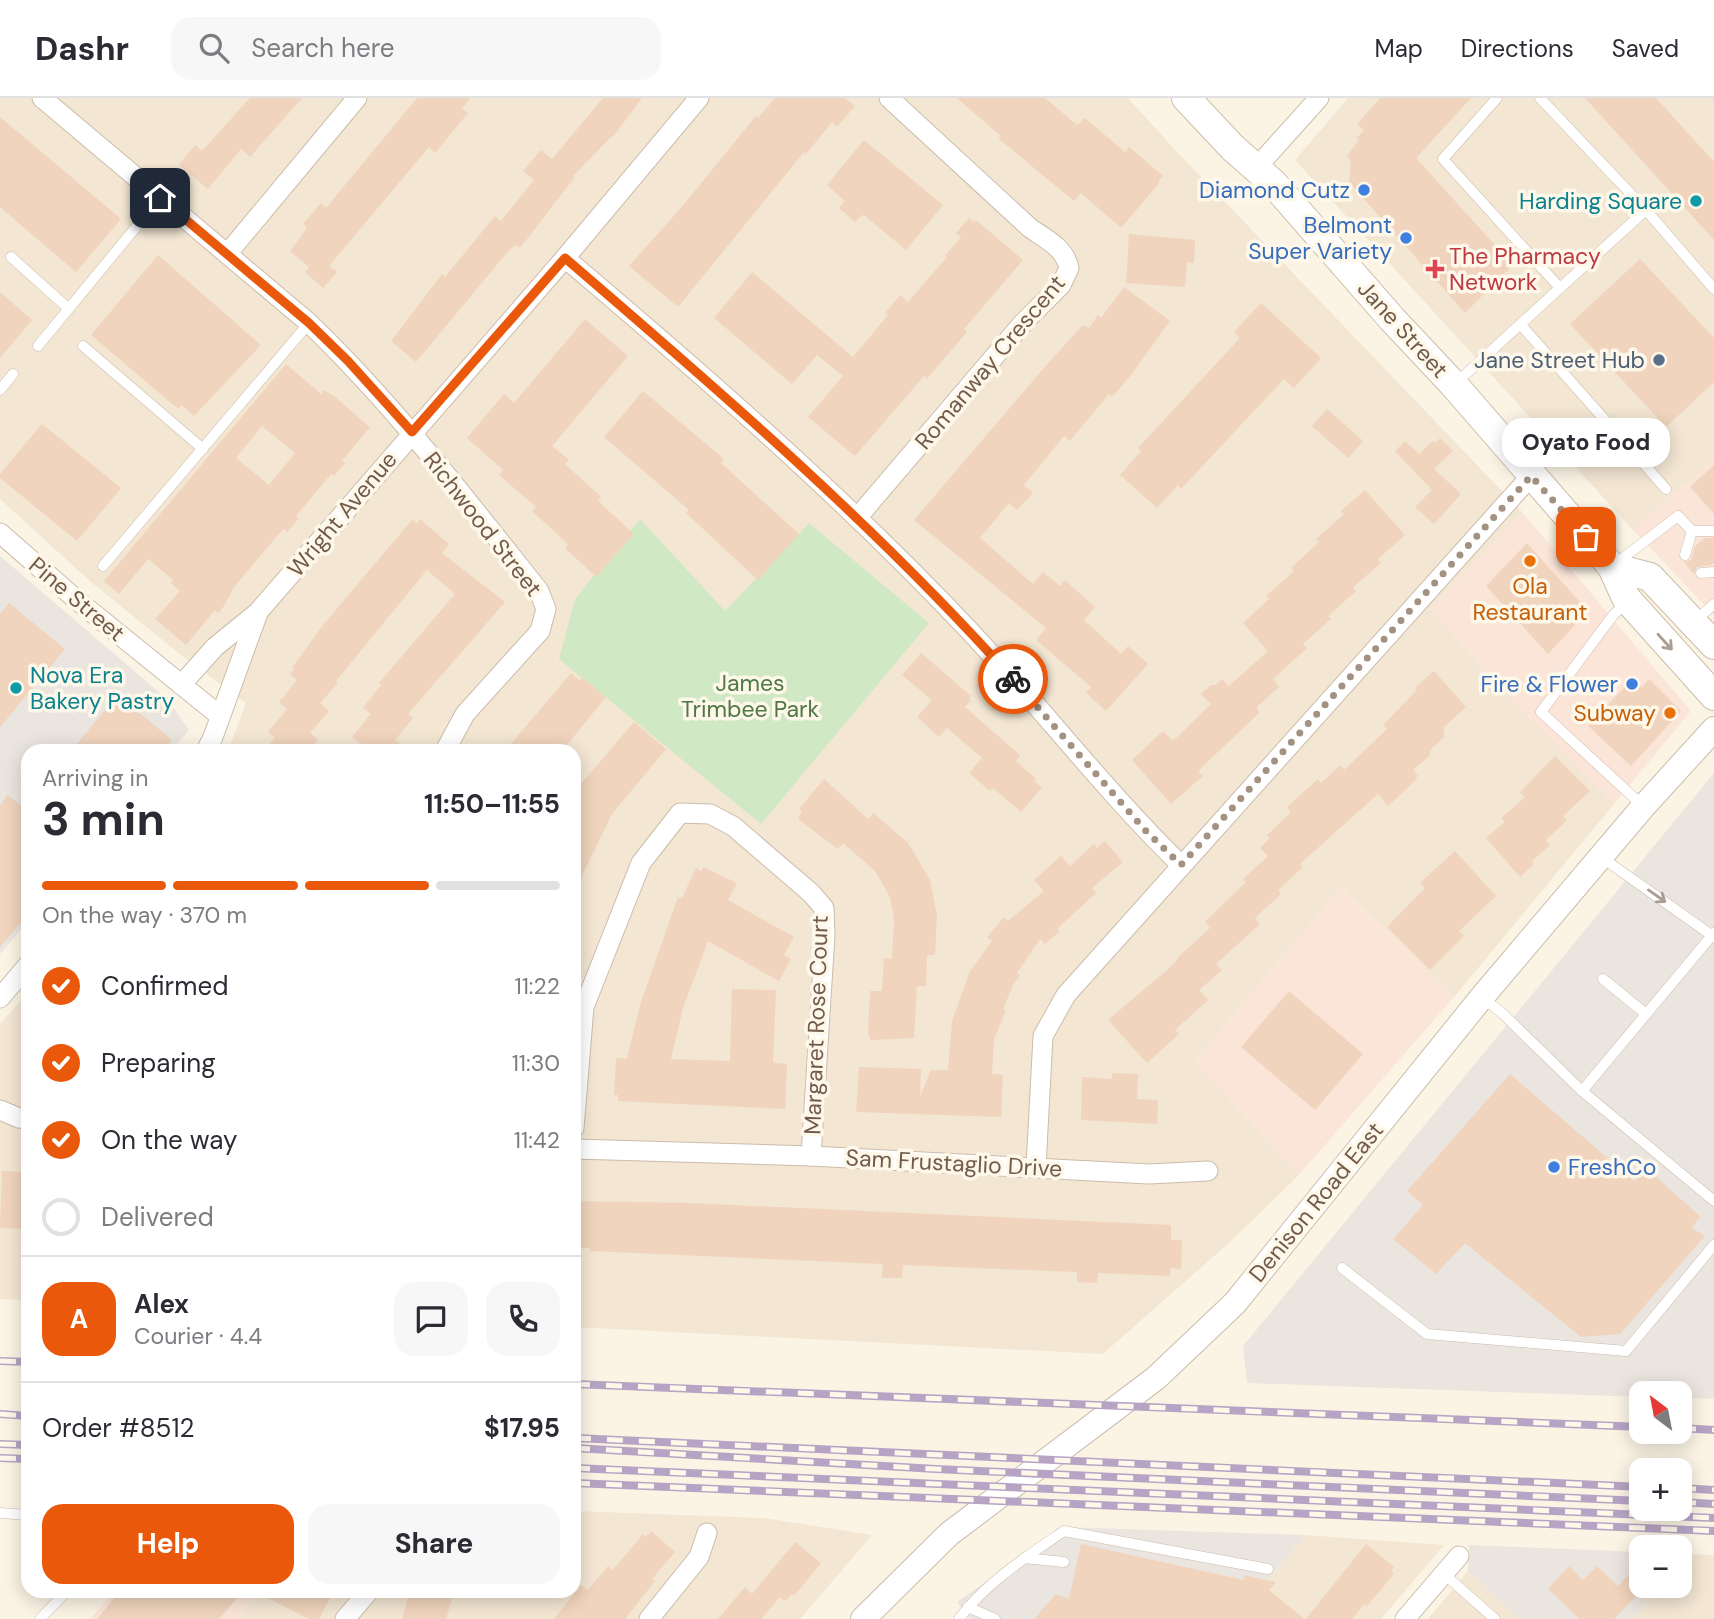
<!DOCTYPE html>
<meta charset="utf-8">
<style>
body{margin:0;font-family:"DM Sans",sans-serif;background:#f7f7f7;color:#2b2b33;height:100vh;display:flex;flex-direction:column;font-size:26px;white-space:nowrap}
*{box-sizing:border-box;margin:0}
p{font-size:23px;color:#7c7c81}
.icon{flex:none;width:38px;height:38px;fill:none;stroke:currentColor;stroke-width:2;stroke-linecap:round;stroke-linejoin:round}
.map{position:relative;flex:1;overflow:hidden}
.drawer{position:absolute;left:21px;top:646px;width:560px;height:854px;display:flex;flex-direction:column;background:#fff;border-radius:21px;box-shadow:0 4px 18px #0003}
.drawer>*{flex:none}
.needle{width:46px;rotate:328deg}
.controls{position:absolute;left:1629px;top:1283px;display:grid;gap:14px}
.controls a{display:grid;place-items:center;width:63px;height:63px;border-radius:14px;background:#fff;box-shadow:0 4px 18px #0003;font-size:35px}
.pin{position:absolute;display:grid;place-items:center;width:60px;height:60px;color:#fff;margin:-30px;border-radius:14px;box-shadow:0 4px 10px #0006}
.courier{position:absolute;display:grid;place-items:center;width:70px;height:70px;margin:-35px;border:5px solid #ea580c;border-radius:50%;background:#fff;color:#222;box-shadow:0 2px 9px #0007}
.bubble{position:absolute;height:49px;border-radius:21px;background:#fff;box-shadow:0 4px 18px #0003;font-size:23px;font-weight:700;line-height:49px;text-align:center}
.head em{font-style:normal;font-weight:700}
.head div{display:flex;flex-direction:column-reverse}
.head{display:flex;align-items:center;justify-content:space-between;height:119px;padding:0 21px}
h1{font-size:46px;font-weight:700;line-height:52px}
.bar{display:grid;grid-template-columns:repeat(4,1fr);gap:10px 7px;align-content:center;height:84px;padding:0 21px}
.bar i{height:9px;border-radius:5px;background:#e1e1e2}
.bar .active{background:#ea580c}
.bar p{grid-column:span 4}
.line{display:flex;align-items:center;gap:18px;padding:0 21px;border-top:2px solid #e1e1e2}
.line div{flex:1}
.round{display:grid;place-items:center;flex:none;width:74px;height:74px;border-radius:21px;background:#f7f7f7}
ol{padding:0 21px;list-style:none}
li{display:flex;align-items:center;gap:21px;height:77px}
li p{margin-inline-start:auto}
li .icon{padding:7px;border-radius:50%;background:#ea580c;color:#fff;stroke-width:4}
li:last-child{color:#7c7c81}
li i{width:38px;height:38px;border:4px solid #e1e1e2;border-radius:50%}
.primary-button{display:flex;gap:14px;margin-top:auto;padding:14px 21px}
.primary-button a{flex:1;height:80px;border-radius:21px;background:#ea580c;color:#fff;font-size:28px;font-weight:700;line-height:80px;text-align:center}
.primary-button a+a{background:#f7f7f7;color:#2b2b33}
header{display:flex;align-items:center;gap:42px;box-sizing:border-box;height:98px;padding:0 35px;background:#fff;border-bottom:2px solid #e1e1e2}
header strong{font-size:33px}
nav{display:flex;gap:38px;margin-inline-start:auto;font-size:24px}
.search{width:490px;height:63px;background:#f7f7f7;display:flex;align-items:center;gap:18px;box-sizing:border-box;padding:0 24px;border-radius:21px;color:#7c7c81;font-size:26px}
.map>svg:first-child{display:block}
</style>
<header>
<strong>Dashr</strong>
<div class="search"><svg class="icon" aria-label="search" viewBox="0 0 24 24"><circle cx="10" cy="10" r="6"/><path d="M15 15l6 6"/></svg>Search here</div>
<nav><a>Map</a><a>Directions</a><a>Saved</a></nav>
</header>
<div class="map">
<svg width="1714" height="1521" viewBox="0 0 1714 1521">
<rect width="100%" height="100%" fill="#fbf4e5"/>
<g fill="#f3e6d3">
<path d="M0,0H1128L1178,55L1523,415L1430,511L1504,594L1614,706L1454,899L1341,789L1195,963L1299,1077L1231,1143L1103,1256L574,1229V653H228L246,605L181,557L91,484L0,401Z"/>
<path d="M1348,0H1714V361L1633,432L1295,62Z"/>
<path d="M28,894V1202L0,1201V926Z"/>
<path d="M574,1413L764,1420L872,1437L800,1521H236L261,1493H574Z"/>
<path d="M1305,1437L1444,1447L1381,1521H1236Z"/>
<path d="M1686,1456L1714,1457V1521H1632L1660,1488H1680V1464Z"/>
<path d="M1468,1473L1520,1521H1428Z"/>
</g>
<g fill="#fbe5d9">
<path d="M1714,361V517L1633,432Z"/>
<path d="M1523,415L1691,613L1614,706L1504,594L1430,511Z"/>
<path d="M1341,789L1454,899L1299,1077L1195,963Z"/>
<path d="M115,1493H261L236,1521H90Z"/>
</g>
<g fill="#ebe5df">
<path d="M0,458L169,603L189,632L171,653H28V823L0,856Z"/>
<path d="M1714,675V1301L1680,1300V1295H1642L1641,1299L1247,1285L1243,1248Z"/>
<path d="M1064,1429L1305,1437L1236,1521H970L957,1504Z"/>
<path d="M1469,1447L1641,1454L1642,1488H1660L1632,1521H1520L1468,1473Z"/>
</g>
<path fill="#d1e8c4" d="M640,421L725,513L809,425L929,525L761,726L559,561L575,501Z"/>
<g fill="#f0d4bd" fill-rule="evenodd">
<path d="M250,0H302L250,59L241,51L208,91L179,67L195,47L202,53Z"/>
<path d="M417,0H470L462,11L468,15L435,55L429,49L329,168L337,174L323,190L305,174L309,169L290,153L307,130L303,126L321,105L326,110Z"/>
<path d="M603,0H642L613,39L612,38L573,78L575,79L520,150L515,147L505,157L416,264L391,243L442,176L445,179L495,118L501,123L534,82L523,73L541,52L552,61Z"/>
<path d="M775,0H845L855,8L837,29L832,24L806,56L804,54L678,209L629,168L680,111L756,18L758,20Z"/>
<path d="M957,0H1045L1077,27L1085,20L1125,54L1129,49L1163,78L1158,83L1160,84L1121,130L1081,95L1074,103L998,40L1001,38Z"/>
<path d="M1380,0H1471L1416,60L1513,167L1465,215L1349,84L1351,62L1347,58L1359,42L1357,40L1364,32L1357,26Z"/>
<path d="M1585,0H1656L1714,64V142Z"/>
<path d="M0,19L121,121L76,174L0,109Z"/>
<path d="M864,42L943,107L906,152L865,118L862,117L855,124L839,110L845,103L827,87Z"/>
<path d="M969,120L974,124L976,122L1023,162L964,231L967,234L936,270L927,281L924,278L855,358L808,319L843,278L817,257L792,286L714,220L752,174L853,259L888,217L885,215L900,197L908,204L947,159L945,158L961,139L956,135Z"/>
<path d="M1129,136L1195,142L1194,165L1187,164L1185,189L1126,185Z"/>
<path d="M158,157L261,247L194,318L182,307L179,311L164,299L91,237Z"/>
<path d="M1640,161L1714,240V284L1666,329L1570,226Z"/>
<path d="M1124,189L1170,223L1132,276L1112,299L1109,296L1070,343L1064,338L1024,387L1033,395L1017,412L1009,405L980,440L1033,486L1043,474L1060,488L1065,482L1095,509L1084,522L1121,556L1128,548L1148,566L1106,613L1086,595L1091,589L1036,542L1046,530L914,422L1049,264L1083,227L1089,230L1098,217L1101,220Z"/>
<path d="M0,194L32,222L0,260Z"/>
<path d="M1261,205L1321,260L1294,290L1284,281L1181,391L1178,387L1157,410L1120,377L1141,353L1138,350L1240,240L1234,234Z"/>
<path d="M585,221L628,258L552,348L569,362L565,366L601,399L598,403L634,436L596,479L565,450L568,446L532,413L536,409L499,377L503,372L467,340L504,296L514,305Z"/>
<path d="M286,266L321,296L324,292L335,299L370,329L342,363L345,365L334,378L331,376L296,418L299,420L287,434L284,431L278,437L234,489L224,508L218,515L215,512L186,547L155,521L180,493L171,485L173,482L148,461L119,496L104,483ZM262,328L295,355L269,387L236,360Z"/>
<path d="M643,293L724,361L721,365L799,436L758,482L686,415L689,412L604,339Z"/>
<path d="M1327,311L1363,343L1348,360L1312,328Z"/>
<path d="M42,326L121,390L77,443L0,380V376Z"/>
<path d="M1440,340L1453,353L1434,371L1461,396L1434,426L1415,409L1432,392L1395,353L1405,343L1419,356L1433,343L1435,345Z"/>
<path d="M1714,367V416L1690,389Z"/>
<path d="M1365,392L1405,437L1378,461L1381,465L1353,489L1356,493L1328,518L1331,521L1303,546L1307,550L1273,581L1279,589L1257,609L1259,615L1198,673L1203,678L1171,706L1132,662L1163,633L1173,643L1211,606L1201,596L1211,587H1216L1222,581L1229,588L1268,553L1243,525L1269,501L1266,498L1294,473L1291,470L1319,444L1316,441L1344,416L1341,413Z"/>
<path d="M420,421L449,446L442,455L505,504L408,616L413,620L395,642L408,653H369L352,639L371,616L363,610L381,587L379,585L455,496L427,472L336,583L338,585L320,605L329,613L310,635L318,642L309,653H264L275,640L268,634L287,611L279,604L297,582L290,576L294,571L292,570L323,527L412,422L417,425Z"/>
<path d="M1705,440H1714V464L1711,467L1697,469L1694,476L1684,464L1691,462L1695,448Z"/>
<path d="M1527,445L1588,513L1548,556L1486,488Z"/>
<path d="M9,505L65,551L0,629V516Z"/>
<path d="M921,555L971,598L969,601L971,602L965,609L1020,657L1016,663L1036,681L1034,683L1042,689L1021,714L993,690L990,693L969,675L982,660L947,630L939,639L917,619L932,602L902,577Z"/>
<path d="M1434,573L1466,609L1444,629V639L1430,652V657L1413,672L1418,678L1415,681L1416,682L1388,708L1378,696L1300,766L1303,769L1278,792L1281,796L1255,820L1260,826L1216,866L1222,872L1199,892L1208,902L1175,932L1179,936L1147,965L1108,922L1166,873L1178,861L1177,860L1210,830L1205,824L1246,784L1243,781L1268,758L1260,750L1270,740L1267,737L1291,714L1287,709L1318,681L1321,685L1340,667L1344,672L1387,631L1383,627L1417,592L1415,590Z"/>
<path d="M571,575L580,583L582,579L606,599L562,653H505Z"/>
<path d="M1633,580L1642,589L1649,581L1681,613L1631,668L1588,628Z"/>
<path d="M118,597L172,642L163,653H71Z"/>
<path d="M634,624L666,651L612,716L574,794V694Z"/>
<path d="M1555,658L1590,693L1563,718L1567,722L1546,742L1550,747L1532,763L1534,766L1520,779L1486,740L1505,724L1501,720L1525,699L1520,694Z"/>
<path d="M824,681L868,721L873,715L908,745L930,782L937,818L935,857H927L926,888H917L914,940L870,942V937H868L870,893H882L884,860L892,861L894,820L890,799L875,773L843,745L838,751L798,721L802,713L799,711Z"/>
<path d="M8,697L28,714V816L0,849V707Z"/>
<path d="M1105,743L1123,764L1092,790L1096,795L1060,828L1058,832L1059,834L1045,846L1040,841L1017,875L1020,878L1013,887L1003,911L1006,912L994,941L992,976L1003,977L1001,1019L856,1014L859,969L921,971L920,999L931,972H948L952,923L970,873L992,843L987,839L1004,819L1008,823L1044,793L1034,782L1061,758L1070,768L1094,746L1097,750Z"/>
<path d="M1455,753L1496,798L1459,833L1464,838L1430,872L1387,829L1425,790L1420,785Z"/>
<path d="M703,769L737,785L728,802L794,839L784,857L791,861L779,883L708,843L683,910L671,961L730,963L732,891L776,892L773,965L787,966L785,1011L618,1003V997H614L616,960L627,961L640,907L678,799L682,800L696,770L702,773Z"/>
<path d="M1289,893L1363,956L1315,1012L1241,949Z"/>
<path d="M1112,975L1138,976L1137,1001L1158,1002L1157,1026L1081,1022L1082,979L1112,981Z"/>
<path d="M1510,976L1634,1083L1645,1069L1700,1118L1692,1130L1705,1138L1620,1236L1581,1239L1465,1145L1436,1176L1393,1141L1423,1107L1407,1093Z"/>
<path d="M2,1073L28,1074V1131L0,1130Z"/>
<path d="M574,1103L690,1105L1171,1127V1142H1182L1181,1171L1170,1170V1178L1098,1175L1097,1185L1077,1184V1174L903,1167L902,1180H882L883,1166L590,1153V1150H574Z"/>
<path d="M651,1433L675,1454L652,1481L655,1483L625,1521H554L581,1487L588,1492L608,1468L613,1472L643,1436L646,1439Z"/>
<path d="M795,1444L821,1465L794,1498L792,1496L785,1503L780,1499L761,1521H718L745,1489L752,1496Z"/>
<path d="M1081,1446L1244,1482L1243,1477L1276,1484L1269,1492L1304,1521H1034L1056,1496L1069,1501Z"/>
<path d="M1366,1446L1394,1469L1391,1473L1394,1476L1367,1508L1364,1506L1352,1521H1306Z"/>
<path d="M1642,1463V1492L1614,1521H1580L1548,1491L1569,1468L1583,1482L1597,1468L1618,1488Z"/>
<path d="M120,1493H243L219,1521H97Z"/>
<path d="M254,1493H334L319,1521H309Z"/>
<path d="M410,1493H454L446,1521H402Z"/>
</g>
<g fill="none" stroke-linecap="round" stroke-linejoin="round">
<g stroke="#ccbcab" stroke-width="11">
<g id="service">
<path d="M1540,0L1646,112L1560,190"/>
<path d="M1646,112L1714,191"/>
<path d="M11,159L69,211"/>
<path d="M1521,227L1666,391"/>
<path d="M38,248L160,100"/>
<path d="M83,248L203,351"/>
<path d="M1455,286L1560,190L1443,61L1497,0"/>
<path d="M0,292L13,276"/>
<path d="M1692,433H1713"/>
<path d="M1615,466L1678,418L1692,433L1685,457"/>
<path d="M103,468L309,225"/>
<path d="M1701,475L1714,474"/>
<path d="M1628,504L1614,516L1541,614L1643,708"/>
<path d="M1694,524L1714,506"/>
<path d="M1601,759L1714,839"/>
<path d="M1603,881L1646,916"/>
<path d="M1483,900L1502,915L1582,993L1714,1103"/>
<path d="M1582,993L1714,835"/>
<path d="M1342,1170L1427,1236L1626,1253L1714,1147"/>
<path d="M0,1415L28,1417"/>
<path d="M1024,1460L1064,1464"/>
<path d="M1444,1476L1495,1521"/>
<path d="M968,1509L995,1521"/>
<path d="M40,1521L67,1493"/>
<path d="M959,1521C984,1486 1029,1457 1064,1433L1268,1471"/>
</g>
</g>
<g stroke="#ccbcab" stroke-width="21">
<g id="minor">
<path d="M42,0L309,225C394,307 465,400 539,493L546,511L540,533L465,616L445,653"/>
<path d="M1256,70L1319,0"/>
<path d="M227,156L357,0"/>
<path d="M565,160C703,277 840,396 964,527C1038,605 1104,692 1181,767"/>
<path d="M857,420L1023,225L1061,187L1069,170C1065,150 1046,141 1030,130L889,0"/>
<path d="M0,435L78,503L220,618"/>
<path d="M181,587L215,549L258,514L565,160L699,0"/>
<path d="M206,653L213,639L258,515"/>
<path d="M0,900L28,867"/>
<path d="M0,1012L19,1020L28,1021"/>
<path d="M574,1030L584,909L641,765L680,715L710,716L733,728L811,795L824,810L825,837L811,1058"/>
<path d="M574,1051L811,1058L1149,1076L1208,1073"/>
<path d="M1036,1069L1043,938L1066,897L1531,378"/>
<path d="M345,1521L369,1493"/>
<path d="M649,1521L699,1459L707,1435"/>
<path d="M1405,1521L1459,1458"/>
</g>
</g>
<g stroke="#ccbcab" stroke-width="26">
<path id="tertiary" d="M863,1521L949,1436L1156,1280L1235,1205L1482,899L1643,709L1714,631"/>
</g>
<g stroke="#cfbca9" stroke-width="30">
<g id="secondary">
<path d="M1186,0L1233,50L1274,86L1392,221L1454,287L1612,469L1626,500L1714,598"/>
<path d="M1612,469L1650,479L1714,547"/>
</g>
</g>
<use href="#service" stroke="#fff" stroke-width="10"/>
<use href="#minor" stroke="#fff" stroke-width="19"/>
<use href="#tertiary" stroke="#fff" stroke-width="24"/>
<use href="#secondary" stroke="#fff" stroke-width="28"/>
<g stroke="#b7a4c4" stroke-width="8">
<g id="rail">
<path d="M0,1263L28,1264"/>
<path d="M574,1286L1642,1329"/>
<path d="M0,1316L28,1318"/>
<path d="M1680,1330L1714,1332"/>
<path d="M575,1340L1642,1389"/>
<path d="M0,1346L28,1347"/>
<path d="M574,1350L936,1371L1642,1403"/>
<path d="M0,1360L28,1361"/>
<path d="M574,1370L1714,1420"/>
<path d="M574,1385L1714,1433"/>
<path d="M1680,1390L1714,1392"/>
<path d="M1680,1404L1714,1406"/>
</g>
</g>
<use href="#rail" stroke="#fef8eb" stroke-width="5" stroke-dasharray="16" stroke-linecap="butt"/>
</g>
<defs><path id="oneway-shaft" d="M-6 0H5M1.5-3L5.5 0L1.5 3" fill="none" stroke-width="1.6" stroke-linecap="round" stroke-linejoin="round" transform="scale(1.75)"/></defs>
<g stroke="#ab9d93">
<use href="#oneway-shaft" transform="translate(1665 544) rotate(48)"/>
<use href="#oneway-shaft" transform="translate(1657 798) rotate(35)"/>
</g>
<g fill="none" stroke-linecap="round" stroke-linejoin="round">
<path stroke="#a39181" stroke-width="7" stroke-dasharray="0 12.6" d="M1013,581L1145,732L1181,767L1531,378L1586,439"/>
<path stroke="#ea580c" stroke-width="9" d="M160,100L309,225L348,263L412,334L565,160C721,294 876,428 1013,581"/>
</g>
<g fill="#3f7fe0" stroke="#fef8eb" stroke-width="2.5">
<circle cx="1364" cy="92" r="7"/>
<circle cx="1406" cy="140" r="7"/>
<circle cx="1632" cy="586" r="7"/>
<circle cx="1554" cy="1069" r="7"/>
</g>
<g fill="#0f9aa8" stroke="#fef8eb" stroke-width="2.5">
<circle cx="1696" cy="103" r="7"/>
<circle cx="16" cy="590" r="7"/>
</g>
<path fill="#e0444e" stroke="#fef8eb" stroke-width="2.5" d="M1431.5 160.5h7v7h7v7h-7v7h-7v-7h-7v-7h7z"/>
<circle fill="#5c6f8a" stroke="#fef8eb" stroke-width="2.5" cx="1659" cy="262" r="7"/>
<g fill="#e8710a" stroke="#fef8eb" stroke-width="2.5">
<circle cx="1530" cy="463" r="7"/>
<circle cx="1670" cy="615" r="7"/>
</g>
<g text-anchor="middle" stroke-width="7" stroke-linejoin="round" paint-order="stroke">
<g font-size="23" fill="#366cbe" stroke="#fef8eb" text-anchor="end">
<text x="1350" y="100">Diamond Cutz</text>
<text x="1392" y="135">Belmont<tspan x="1392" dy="26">Super Variety</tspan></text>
<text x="1618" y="594">Fire &amp; Flower</text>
<text x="1568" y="1077" text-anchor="start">FreshCo</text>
</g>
<g font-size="23" fill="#0d838f" stroke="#fef8eb" text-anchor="end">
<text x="1682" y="111">Harding Square</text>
<text x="30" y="585" text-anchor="start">Nova Era<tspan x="30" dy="26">Bakery Pastry</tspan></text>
</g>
<g font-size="23" fill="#be3a42" stroke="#fef8eb" text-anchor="start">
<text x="1449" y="166">The Pharmacy<tspan x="1449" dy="26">Network</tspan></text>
</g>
<g font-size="23" fill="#735b4b" stroke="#fef8eb">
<text transform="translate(1403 231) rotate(48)" y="8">Jane Street</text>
<text transform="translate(990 264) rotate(-50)" y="8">Romanway Crescent</text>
<text transform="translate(342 416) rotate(-50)" y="8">Wright Avenue</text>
<text transform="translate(483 426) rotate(52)" y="8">Richwood Street</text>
<text transform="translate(77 501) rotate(40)" y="8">Pine Street</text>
<text transform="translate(816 927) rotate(-88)" y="8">Margaret Rose Court</text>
<text transform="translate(954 1065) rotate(3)" y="8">Sam Frustaglio Drive</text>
<text transform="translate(1316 1104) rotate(-51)" y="8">Denison Road East</text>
</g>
<g font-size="23" fill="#4e5e75" stroke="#fef8eb" text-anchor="end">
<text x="1645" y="270">Jane Street Hub</text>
</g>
<g font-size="23" fill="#c56008" stroke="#fef8eb">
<text x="1530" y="496">Ola<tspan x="1530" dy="26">Restaurant</tspan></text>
<text x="1656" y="623" text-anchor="end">Subway</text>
</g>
<g font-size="23" fill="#507843" stroke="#fef8eb">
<text x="750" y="593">James<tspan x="750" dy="26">Trimbee Park</tspan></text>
</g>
</g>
</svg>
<div class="controls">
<a><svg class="needle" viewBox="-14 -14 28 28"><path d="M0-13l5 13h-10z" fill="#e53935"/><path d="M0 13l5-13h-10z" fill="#7c7c81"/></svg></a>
<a>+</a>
<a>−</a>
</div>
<div class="pin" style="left:1586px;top:439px;background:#ea580c"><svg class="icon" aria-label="bag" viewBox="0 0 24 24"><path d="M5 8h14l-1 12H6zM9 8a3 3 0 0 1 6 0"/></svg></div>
<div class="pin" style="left:160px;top:100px;background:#1f2937"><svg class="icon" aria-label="home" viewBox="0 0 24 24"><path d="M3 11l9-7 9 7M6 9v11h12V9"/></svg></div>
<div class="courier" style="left:1013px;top:581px"><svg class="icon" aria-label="bike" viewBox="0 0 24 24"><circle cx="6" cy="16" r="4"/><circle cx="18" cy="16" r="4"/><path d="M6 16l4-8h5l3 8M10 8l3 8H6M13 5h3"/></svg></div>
<div class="bubble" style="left:1502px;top:320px;width:168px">Oyato Food</div>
<section class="drawer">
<div class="head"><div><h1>3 min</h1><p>Arriving in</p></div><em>11:50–11:55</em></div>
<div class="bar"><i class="active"></i><i class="active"></i><i class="active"></i><i></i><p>On the way · 370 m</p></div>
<ol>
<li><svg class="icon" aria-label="check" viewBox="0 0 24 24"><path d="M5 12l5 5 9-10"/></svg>Confirmed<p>11:22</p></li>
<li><svg class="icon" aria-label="check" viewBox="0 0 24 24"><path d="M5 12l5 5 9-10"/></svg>Preparing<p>11:30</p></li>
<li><svg class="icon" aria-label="check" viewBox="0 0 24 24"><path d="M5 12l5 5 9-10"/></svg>On the way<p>11:42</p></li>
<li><i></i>Delivered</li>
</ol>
<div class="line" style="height:126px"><b class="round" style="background:#ea580c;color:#fff">A</b><div><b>Alex</b><p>Courier · 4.4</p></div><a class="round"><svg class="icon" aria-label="chat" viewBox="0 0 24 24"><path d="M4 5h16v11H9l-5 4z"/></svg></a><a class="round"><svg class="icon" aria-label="phone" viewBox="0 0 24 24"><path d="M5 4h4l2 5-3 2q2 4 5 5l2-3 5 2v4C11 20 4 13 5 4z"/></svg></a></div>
<div class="line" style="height:91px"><div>Order #8512</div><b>$17.95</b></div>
<div class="primary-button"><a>Help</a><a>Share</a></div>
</section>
</div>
